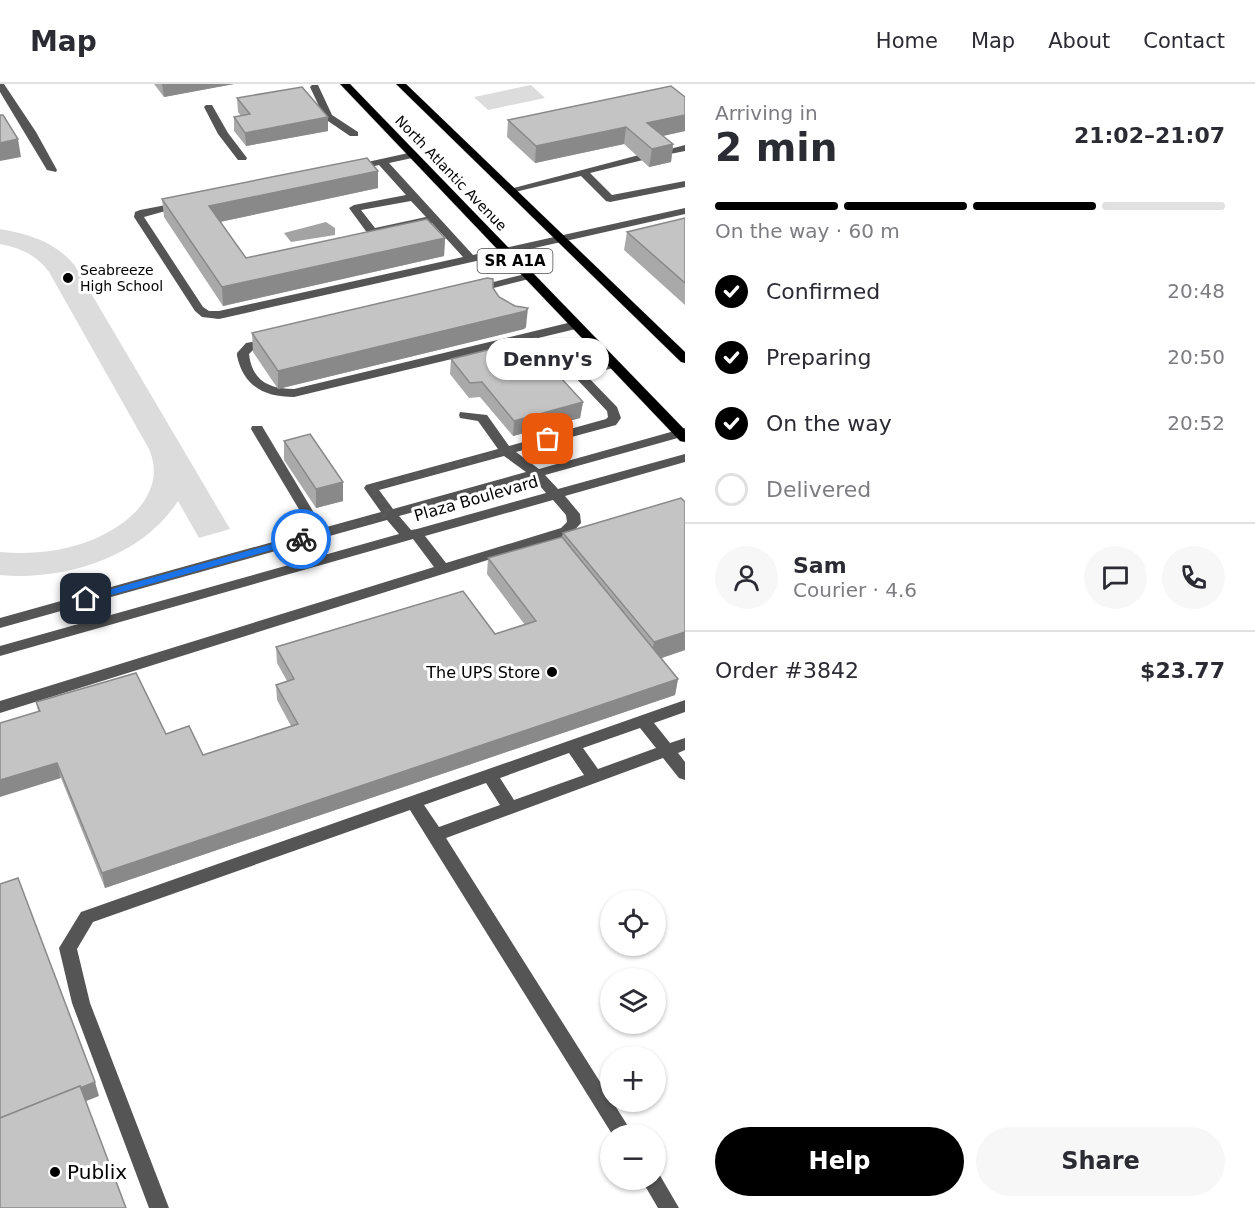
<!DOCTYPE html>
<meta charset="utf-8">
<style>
body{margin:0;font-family:"DejaVu Sans",sans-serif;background:#f7f7f7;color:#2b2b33;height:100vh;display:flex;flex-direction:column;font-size:22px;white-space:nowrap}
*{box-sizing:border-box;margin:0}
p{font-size:20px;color:#7c7c81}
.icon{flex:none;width:33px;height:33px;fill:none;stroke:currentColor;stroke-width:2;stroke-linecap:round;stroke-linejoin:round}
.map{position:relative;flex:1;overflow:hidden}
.panel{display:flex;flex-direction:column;background:#fff;width:570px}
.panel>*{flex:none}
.buttons{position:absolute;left:600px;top:806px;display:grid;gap:12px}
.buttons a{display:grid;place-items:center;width:66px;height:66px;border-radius:50%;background:#fff;box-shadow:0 2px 4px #0004;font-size:30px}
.pin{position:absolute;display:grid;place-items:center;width:51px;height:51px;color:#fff;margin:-26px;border-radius:12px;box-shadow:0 3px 9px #0006}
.courier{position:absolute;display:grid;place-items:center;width:60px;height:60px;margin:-30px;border:4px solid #1a73e8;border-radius:50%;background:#fff;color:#222;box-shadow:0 2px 8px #0007}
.bubble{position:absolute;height:42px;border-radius:21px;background:#fff;box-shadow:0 2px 4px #0004;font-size:20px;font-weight:600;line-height:42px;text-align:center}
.headline em{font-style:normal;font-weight:600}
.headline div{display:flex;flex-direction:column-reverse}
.headline{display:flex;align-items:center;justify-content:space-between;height:102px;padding:0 30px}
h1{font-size:39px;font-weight:600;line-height:45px}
.bar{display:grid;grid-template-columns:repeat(4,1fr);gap:9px 6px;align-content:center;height:72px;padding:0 30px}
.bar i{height:8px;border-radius:4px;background:#e1e1e2}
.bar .selected{background:#000}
.bar p{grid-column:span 4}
.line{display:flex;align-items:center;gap:15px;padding:0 30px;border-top:2px solid #e1e1e2}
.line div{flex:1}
.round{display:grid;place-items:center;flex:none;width:63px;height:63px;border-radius:32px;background:#f7f7f7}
ol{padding:0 30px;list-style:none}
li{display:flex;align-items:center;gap:18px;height:66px}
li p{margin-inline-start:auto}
li .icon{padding:6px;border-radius:50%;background:#000;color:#fff;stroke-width:4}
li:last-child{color:#7c7c81}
li i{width:33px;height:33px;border:3px solid #e1e1e2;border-radius:50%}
.action{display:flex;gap:12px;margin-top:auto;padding:12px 30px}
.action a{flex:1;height:69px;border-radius:36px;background:#000;color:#fff;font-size:24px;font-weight:600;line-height:69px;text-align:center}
.action a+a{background:#f7f7f7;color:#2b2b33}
header{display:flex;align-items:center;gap:36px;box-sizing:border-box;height:84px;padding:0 30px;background:#fff;border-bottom:2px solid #e1e1e2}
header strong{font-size:28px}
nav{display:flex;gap:33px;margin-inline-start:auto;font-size:21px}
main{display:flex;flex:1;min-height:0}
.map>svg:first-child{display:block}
</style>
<header>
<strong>Map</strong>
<nav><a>Home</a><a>Map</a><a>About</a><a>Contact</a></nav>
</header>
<main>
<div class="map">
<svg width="685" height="1124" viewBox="0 0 685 1124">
<rect width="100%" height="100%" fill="#fff"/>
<g fill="#dcdcdc">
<path d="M531,1L545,14L488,26L474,13Z"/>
<path d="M0,145C29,150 56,158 75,182L230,445L199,454L178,417C142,473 65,497 0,491V468C24,470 47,469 70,463C113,453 171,416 149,365L49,188C37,171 20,164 0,160Z"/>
</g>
<path fill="#a3a3a3" d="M326,138L335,144V151L291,158L284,149Z"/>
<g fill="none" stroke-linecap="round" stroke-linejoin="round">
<g stroke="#dbdbdb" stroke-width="1">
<g id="major">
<path d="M340,0H350L685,346V358L680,357Z"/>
<path d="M396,0H406L685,268V279L681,278Z"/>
</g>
</g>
<g fill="#555" fill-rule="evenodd">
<path d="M0,0H4L36,48L57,86L56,88L47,86L0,8Z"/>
<path d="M312,1H318L332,31L358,48V52H350L325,35L310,3Z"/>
<path d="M206,21H212L228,49L247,74L246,76H238L218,50L204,23Z"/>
<path d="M685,61V67L660,72L655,69Z"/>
<path d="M413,68L417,69V73L389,79L473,171L685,124V130L219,235L202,233L195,227L134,133L135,128L140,126L187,117V121L144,133L203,223L209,227H219L463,173L432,139L372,151L368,150L349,124L354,121L406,111L379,81L353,87L348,84L349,82ZM411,117L426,133L375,144L361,126Z"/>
<path d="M639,71L644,74L643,76L590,89L612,111L685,97V103L610,118L606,117L581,92L511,109L506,106Z"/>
<path d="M529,189L535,192L533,194L474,209L468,206L470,204Z"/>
<path d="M576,237L580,238V244L294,313C265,313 244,303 237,272V269L246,259L274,254V260L254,265L249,270C252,297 269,305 294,305Z"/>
<path d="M613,276L617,277V283L586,291L617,323L621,334L616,341L516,368L539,385L685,344V352L545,391L558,405L685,370V378L565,412L580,430L581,439L571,450L0,629V617L434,483L413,455L0,572V562L399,450L387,436L0,544V534L312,447L251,345L252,342H262L323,444L381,428L364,404L366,401L498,365L478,337L460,334L459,331L460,328L487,331L509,362L606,335L608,333L607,327L572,290L574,287ZM504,372L526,388L393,425L379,406ZM534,395L546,409L417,445L411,446L399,432ZM553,416L566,431L567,438L561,444L446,479L425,452Z"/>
<path d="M685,616V628L654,639L670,659L685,654V666L678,669L685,678V696L679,694L663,674L446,754L633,1050H612L410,726L93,838L77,865L90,919L169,1124H149L72,919L59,864L81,828ZM640,644L656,664L598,685L583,664ZM569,669L584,691L514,716L500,694ZM486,699L500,721L439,743L424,721Z"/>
<path d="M656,1087L658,1088L679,1124H658L641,1095H656Z"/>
</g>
<use href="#major" fill="#000" fill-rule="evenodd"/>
</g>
<g fill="#a9a9a9">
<path d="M154,0H234L164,13Z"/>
<path d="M685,13V47L663,52L673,60L671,78L649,83L624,60L535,79L507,53L508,36Z"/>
<path d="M237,14L328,47L246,62L234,47V33L241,32L238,28Z"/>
<path d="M378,104L220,138L246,174L445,154L444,172L223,222L164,133L162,115Z"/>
<path d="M685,134V221L624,166L627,148Z"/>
<path d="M493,204L499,213L526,243L524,245L278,305L253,268L252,249Z"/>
<path d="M548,267L547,279L583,318L580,334L513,352L480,313L469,314L450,290L451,275Z"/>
<path d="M284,357L343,417L316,424L284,376Z"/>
<path d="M685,418V566L661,574L678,595L675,611L105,804L61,694L38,627L36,618L166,650L203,671L291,642L277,616L276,601L287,597L277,579L276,563L495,550L525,541L487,490L488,474L562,453L563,449Z"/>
</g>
<g fill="#898989">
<path d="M162,0H234L164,13Z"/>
<path d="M685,31V47L644,56L647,39Z"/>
<path d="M328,33V47L246,62L245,49Z"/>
<path d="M626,43L624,60L535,79L536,62Z"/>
<path d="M18,55L21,73L0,77V59Z"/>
<path d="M673,60L671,78L649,83L652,65Z"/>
<path d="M378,87V104L210,140L209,122Z"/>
<path d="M445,154L444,172L223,222L222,203Z"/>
<path d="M528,224L526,243L524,245L278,305V287Z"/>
<path d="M548,267L547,282L539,270Z"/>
<path d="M583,318L580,334L513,352L514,337Z"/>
<path d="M343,398V417L316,424V405Z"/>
<path d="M685,548V566L650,578L654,558Z"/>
<path d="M678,595L675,611L105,804L102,789Z"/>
<path d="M57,679L61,694L0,713V696Z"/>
<path d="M95,998L99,1012L0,1051V1035Z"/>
</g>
<g fill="#c4c4c4" stroke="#898989" stroke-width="1.5">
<path d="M671,2L685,13V31L647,39L673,60L652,65L626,43L536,62L508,36Z"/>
<path d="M302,3L328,33L245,49L234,33L250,30L237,14Z"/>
<path d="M0,31H3L18,55L0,59Z"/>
<path d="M367,74L378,87L209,122L246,174L427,135L445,154L222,203L162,115Z"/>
<path d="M685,134V199L627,148Z"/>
<path d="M487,194L493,195V204L499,213L515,222L528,224L526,227L278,287L252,249Z"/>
<path d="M536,254L548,267L539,270L583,318L514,337L482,298L470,299L451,275Z"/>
<path d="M310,350L343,398L316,405L284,357Z"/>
<path d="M681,414L685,418V548L654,558L563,449Z"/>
<path d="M562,453L678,595L102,789L57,679L0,696V639L40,627L36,618L136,589L166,650L189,642L203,671L298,640L276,601L294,595L276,563L463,507L495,550L536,537L488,474Z"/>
<path d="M18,794L95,998L80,1004V1002L0,1034V800Z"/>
<path d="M80,1002L126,1124H0V1034Z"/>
</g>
<path fill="#1a73e8" d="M301,452L305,455L304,457L86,518L81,515L83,513Z"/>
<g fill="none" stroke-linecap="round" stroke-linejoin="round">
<path stroke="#595959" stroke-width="6" stroke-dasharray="0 10.8" d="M301,455L390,430L371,404L548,355"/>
</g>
<g fill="#000" stroke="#fff" stroke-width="2">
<circle cx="68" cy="194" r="6"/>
<circle cx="552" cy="588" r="6"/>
<circle cx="55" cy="1088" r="6"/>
</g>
<g text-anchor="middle" stroke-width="6" stroke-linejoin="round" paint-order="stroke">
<g font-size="14" fill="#000" stroke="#fff">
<text transform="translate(451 89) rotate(46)" y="5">North Atlantic Avenue</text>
</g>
<g font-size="14" fill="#000" stroke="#fff" text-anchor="start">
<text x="80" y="191">Seabreeze<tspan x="80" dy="16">High School</tspan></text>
</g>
<rect fill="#fff" stroke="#4c4c4c" stroke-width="1.5" x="477.5" y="165" width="75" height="24" rx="4.5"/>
<g font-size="15" font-weight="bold" fill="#000">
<text x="515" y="182">SR A1A</text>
</g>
<g font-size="16" fill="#000" stroke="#fff">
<text transform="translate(476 414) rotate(-16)" y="6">Plaza Boulevard</text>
</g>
<g font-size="16" fill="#000" stroke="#fff" text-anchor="end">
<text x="540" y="594">The UPS Store</text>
</g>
<g font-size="20" fill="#000" stroke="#fff" text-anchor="start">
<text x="67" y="1095">Publix</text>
</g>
</g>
</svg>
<div class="buttons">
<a><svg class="icon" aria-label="locate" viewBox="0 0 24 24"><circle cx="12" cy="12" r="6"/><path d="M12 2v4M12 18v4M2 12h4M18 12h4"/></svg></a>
<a><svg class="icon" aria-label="layers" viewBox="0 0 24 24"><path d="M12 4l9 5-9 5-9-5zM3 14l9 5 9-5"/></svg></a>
<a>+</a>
<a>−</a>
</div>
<div class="pin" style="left:548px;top:355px;background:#ea580c"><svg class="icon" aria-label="bag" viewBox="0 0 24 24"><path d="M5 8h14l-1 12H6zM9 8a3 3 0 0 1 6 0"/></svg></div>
<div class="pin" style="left:86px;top:515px;background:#1f2937"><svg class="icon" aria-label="home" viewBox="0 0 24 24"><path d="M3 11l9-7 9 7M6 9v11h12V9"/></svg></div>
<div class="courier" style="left:301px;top:455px"><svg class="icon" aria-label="bike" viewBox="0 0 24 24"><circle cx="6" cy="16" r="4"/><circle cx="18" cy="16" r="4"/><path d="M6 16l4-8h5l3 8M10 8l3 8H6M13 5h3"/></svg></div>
<div class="bubble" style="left:486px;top:254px;width:123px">Denny's</div>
</div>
<section class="panel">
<div class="headline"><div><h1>2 min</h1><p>Arriving in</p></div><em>21:02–21:07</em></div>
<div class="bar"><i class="selected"></i><i class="selected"></i><i class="selected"></i><i></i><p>On the way · 60 m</p></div>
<ol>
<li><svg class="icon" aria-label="check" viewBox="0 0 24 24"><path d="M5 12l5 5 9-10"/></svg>Confirmed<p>20:48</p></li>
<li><svg class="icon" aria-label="check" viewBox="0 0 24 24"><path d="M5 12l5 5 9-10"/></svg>Preparing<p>20:50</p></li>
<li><svg class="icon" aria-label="check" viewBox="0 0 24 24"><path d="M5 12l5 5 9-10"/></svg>On the way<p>20:52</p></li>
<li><i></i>Delivered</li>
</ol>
<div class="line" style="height:108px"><a class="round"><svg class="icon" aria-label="person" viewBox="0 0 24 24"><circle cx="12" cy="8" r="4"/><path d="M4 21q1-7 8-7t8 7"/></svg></a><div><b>Sam</b><p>Courier · 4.6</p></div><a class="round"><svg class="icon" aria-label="chat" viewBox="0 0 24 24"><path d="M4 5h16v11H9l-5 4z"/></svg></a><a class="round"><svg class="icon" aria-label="phone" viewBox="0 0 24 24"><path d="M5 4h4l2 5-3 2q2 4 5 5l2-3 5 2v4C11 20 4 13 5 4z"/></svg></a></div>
<div class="line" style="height:78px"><div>Order #3842</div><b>$23.77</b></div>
<div class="action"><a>Help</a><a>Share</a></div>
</section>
</main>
